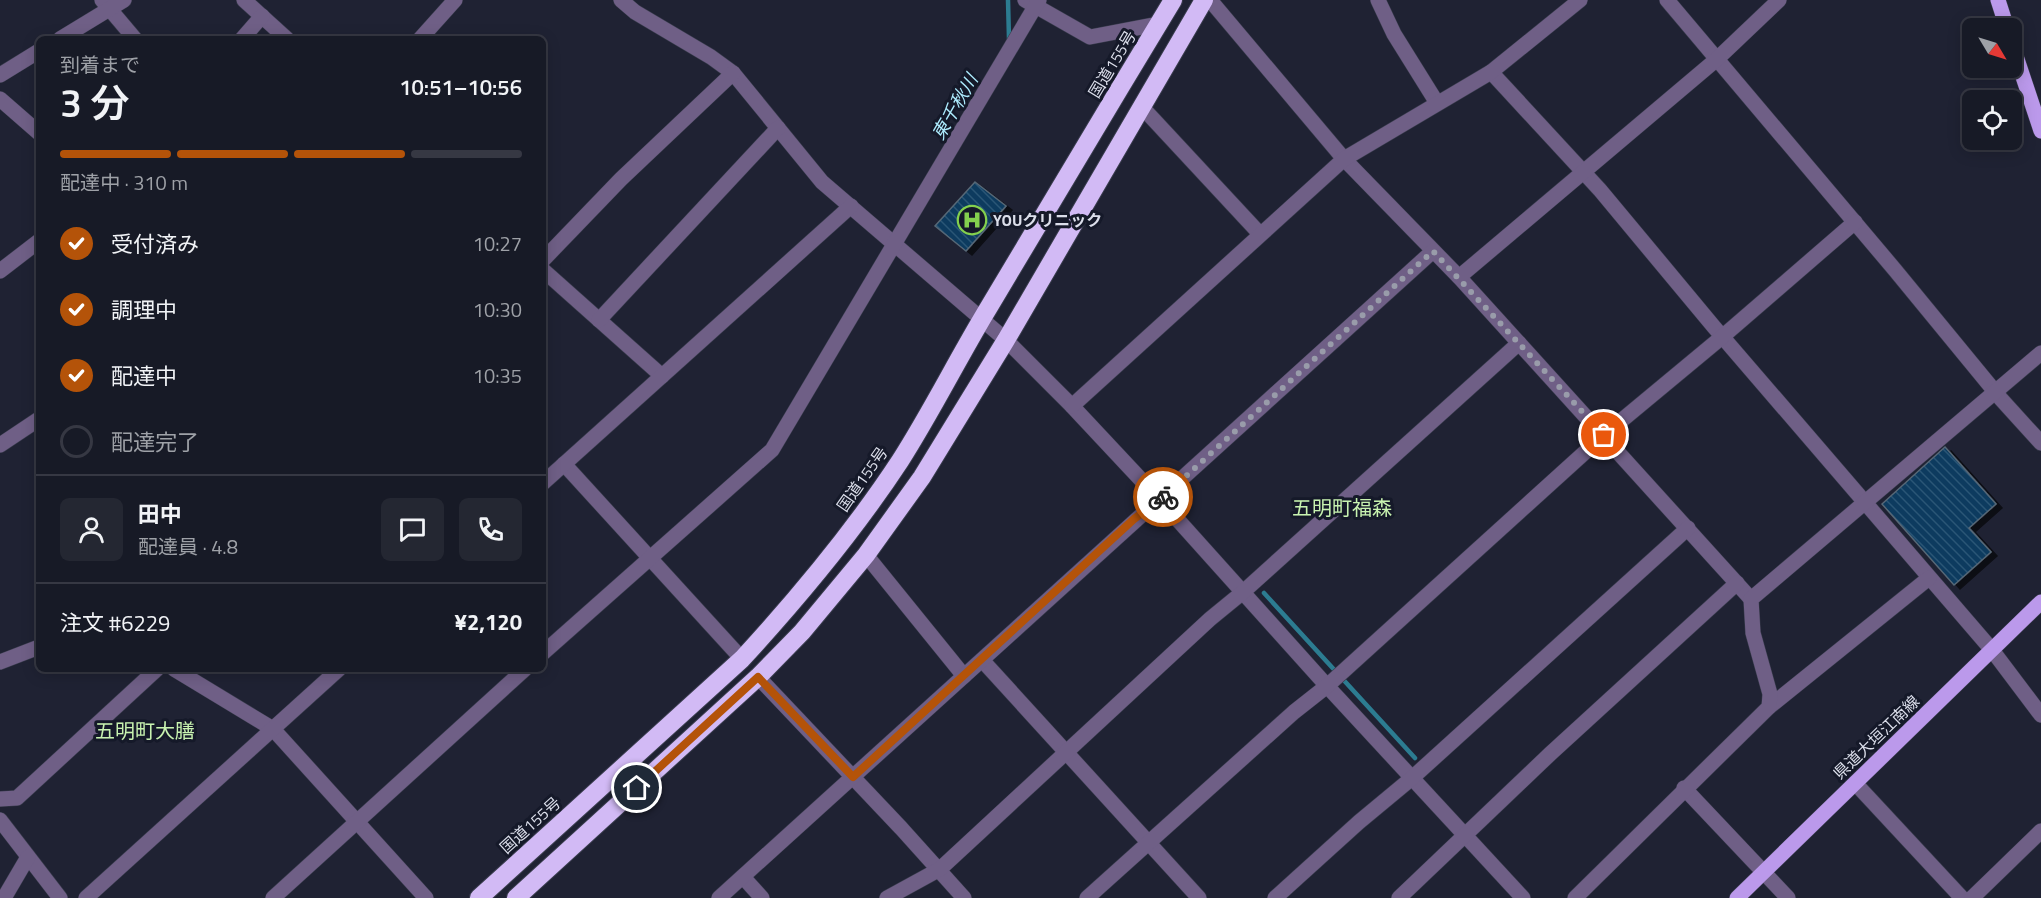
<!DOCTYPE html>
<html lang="ja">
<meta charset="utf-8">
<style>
body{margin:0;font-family:"Titillium Web","Noto Sans JP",sans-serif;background:#242732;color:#f1f3f6;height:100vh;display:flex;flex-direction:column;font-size:22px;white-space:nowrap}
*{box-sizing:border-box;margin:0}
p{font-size:20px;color:#9ea1a7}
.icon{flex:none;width:33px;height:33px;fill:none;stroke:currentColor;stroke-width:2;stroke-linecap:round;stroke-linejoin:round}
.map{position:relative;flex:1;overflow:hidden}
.drawer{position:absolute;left:36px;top:36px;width:510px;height:636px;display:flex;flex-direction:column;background:#171a26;border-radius:9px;box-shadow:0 3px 15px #0003,0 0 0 2px #363843}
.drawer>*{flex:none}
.needle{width:39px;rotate:128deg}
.buttons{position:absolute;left:1962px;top:18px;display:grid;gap:12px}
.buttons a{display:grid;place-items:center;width:60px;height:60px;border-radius:9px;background:#171a26;box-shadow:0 3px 15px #0003,0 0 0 2px #363843;font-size:30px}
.pin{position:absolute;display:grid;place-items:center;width:51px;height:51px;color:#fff;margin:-26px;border:3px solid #fff;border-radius:50%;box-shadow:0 2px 6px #0007}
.courier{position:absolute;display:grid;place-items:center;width:60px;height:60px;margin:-30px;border:4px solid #b45309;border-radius:50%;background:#fff;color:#222;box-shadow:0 2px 8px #0007}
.summary em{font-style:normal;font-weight:600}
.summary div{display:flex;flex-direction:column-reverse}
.summary{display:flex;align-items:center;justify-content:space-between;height:102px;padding:0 24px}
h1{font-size:39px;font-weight:600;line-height:45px}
.bar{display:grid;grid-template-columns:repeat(4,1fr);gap:9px 6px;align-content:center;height:72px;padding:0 24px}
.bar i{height:8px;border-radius:4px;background:#363843}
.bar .current{background:#b45309}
.bar p{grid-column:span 4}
.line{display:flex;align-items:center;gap:15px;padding:0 24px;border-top:2px solid #363843}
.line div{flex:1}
.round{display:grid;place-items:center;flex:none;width:63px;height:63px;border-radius:9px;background:#242732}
ol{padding:0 24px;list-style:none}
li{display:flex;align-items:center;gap:18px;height:66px}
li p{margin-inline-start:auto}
li .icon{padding:6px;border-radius:50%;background:#b45309;color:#fff;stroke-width:4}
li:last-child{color:#9ea1a7}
li i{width:33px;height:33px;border:3px solid #363843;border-radius:50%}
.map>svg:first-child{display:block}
</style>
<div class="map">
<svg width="2041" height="898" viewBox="0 0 2041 898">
<defs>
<pattern id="building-back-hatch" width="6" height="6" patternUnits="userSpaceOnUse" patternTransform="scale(1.5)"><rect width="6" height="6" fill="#093a5f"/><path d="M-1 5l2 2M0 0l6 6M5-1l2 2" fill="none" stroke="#2c5676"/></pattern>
<filter id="shadow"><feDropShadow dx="6" dy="4" stdDeviation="0" flood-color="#0009"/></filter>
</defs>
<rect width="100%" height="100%" fill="#1f2233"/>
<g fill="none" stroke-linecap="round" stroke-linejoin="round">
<g stroke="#2c7c91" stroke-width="4.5">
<path d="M1008,0L1009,39"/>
<path d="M1264,593L1415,758"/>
</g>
</g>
<g fill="url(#building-back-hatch)" stroke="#566776" stroke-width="1.5" filter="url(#shadow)">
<path d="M975,182L1006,206L966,251L935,226Z"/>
<path d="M1945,447L1996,504L1969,528L1991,552L1954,585L1882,504Z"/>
</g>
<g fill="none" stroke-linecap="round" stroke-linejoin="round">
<g stroke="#393c4d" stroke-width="16">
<g id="minor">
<path d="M102,0L135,39"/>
<path d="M244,0L287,39"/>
<path d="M621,0L635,12L711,57L733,73L822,182L1006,340L1072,406L1160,500L1327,686L1523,898"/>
<path d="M1025,0L1090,37L1158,24"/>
<path d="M1210,0L1344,159L1459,277L1751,599"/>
<path d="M1378,0L1394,34L1437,103"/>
<path d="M1667,0L1895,270L2001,399L2041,443"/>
<path d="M60,39L124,0"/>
<path d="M242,39L262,16"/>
<path d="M420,39L455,0"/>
<path d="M1491,72L1600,190L1714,327L1992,650L2041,715"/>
<path d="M0,75L39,51"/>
<path d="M0,99L39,133"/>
<path d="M1141,106L1260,234"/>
<path d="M543,260L621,179L733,73"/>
<path d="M543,270L662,376"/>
<path d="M0,271L39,241"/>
<path d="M1459,277L1717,59L1779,0"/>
<path d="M599,320L778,128"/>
<path d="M1072,406L1344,159L1491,72L1580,0"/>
<path d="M0,445L39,419"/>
<path d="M564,464L742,659"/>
<path d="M543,483L851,206"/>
<path d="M866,555L964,676"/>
<path d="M543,653L772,450L1039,0"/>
<path d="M982,660L1199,898"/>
<path d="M0,662L39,647"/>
<path d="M174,669L273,729L426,898"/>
<path d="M758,677L901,828L964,898"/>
<path d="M1769,707L1929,578"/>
<path d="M1855,783L1962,898"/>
<path d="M1684,788L1788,898"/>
<path d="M0,799L17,798L157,669"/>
<path d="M0,820L60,898"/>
<path d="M743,877L762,898"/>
<path d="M4,898L28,857"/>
<path d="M86,898L339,669"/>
<path d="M273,898L525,669"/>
<path d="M719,898L1433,251"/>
<path d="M887,898L940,869L1210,619L1243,592L1519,343"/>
<path d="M1087,898L1294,712L1327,686L1604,435L1722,337L1855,222"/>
<path d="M1275,898L1359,822L1412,778L1688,528"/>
<path d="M1399,898L1550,754L1737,583"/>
<path d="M1575,898L1769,707L1770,694L1753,633L1751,599L2041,353"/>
<path d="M1972,898L2041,831"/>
</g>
</g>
<g stroke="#393c4d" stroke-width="16">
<g id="major">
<path d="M1998,0L2007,28"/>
<path d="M2012,44L2041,131"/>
<path d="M1737,898L2041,602"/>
</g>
</g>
<g stroke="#393c4d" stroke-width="20">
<g id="highway">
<path d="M479,898L742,659C799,597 854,531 900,461C932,411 958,358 989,307C1050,205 1111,102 1173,0"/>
<path d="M516,898L758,677L802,632L866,555L922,477L1006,340L1204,0"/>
</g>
</g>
<use href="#minor" stroke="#6f5f86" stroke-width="15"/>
<use href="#major" stroke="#bb99eb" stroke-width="15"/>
<use href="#highway" stroke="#d2baf5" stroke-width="18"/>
</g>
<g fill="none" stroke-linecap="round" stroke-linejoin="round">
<path stroke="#999caa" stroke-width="6" stroke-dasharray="0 10.8" d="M1163,497L1433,251L1604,435"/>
<path stroke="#b45309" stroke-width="8" d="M637,788L758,677L853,777L1134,519L1163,497"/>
</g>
<defs>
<g id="hospital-ring" transform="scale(1.5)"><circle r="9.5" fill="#151929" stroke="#83d04e" stroke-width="1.5"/><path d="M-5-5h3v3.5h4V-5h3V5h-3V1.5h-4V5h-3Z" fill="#83d04e"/></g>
</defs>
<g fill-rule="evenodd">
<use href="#hospital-ring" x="972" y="220"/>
</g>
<g text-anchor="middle" stroke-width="6" stroke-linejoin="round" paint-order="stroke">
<g font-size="16" fill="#dbdeea" stroke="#151929">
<text transform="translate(1112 64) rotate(-59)" y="6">国道155号</text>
<text transform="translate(862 479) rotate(-55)" y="6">国道155号</text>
<text transform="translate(1876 737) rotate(-44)" y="6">県道大垣江南線</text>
<text transform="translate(530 825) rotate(-42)" y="6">国道155号</text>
</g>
<g font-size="16" font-weight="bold" fill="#dbdeea" stroke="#151929" text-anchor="start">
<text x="993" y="226">YOUクリニック</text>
</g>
<g font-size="18" font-style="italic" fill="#aeecfe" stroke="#151929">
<text transform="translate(955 107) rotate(-60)" y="6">東千秋川</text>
</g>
<g font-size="20" fill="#c8f3b0" stroke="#151929">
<text x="1342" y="515">五明町福森</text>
<text x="145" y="738">五明町大膳</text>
</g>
</g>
</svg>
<div class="buttons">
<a><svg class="needle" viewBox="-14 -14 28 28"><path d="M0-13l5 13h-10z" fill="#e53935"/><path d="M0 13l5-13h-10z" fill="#9ea1a7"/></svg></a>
<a><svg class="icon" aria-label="locate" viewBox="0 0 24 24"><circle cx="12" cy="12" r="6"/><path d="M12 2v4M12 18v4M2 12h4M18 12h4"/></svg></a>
</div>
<div class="pin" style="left:1604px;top:435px;background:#ea580c"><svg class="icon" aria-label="bag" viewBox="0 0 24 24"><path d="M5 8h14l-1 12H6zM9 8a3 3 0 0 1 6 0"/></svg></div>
<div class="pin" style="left:637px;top:788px;background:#1f2937"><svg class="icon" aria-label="home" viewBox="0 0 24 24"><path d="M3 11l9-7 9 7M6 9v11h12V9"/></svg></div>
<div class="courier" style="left:1163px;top:497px"><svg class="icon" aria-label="bike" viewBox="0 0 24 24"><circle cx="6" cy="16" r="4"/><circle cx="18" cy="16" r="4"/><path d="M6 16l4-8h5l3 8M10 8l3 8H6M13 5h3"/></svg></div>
<section class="drawer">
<div class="summary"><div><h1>3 分</h1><p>到着まで</p></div><em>10:51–10:56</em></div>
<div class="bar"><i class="current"></i><i class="current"></i><i class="current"></i><i></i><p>配達中 · 310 m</p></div>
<ol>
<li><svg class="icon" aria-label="check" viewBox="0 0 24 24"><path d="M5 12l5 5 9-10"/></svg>受付済み<p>10:27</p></li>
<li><svg class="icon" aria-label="check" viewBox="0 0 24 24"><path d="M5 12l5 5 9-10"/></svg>調理中<p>10:30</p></li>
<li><svg class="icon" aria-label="check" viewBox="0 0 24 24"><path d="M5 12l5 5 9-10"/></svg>配達中<p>10:35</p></li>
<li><i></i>配達完了</li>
</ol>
<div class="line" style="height:108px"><a class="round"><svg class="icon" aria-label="person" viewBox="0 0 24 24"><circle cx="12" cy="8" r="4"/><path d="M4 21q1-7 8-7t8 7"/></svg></a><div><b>田中</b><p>配達員 · 4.8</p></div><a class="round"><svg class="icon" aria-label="chat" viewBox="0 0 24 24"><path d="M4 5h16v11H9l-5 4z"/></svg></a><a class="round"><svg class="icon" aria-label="phone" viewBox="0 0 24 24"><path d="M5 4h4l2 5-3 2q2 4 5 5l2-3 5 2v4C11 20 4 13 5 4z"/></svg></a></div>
<div class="line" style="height:78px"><div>注文 #6229</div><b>¥2,120</b></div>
</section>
</div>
